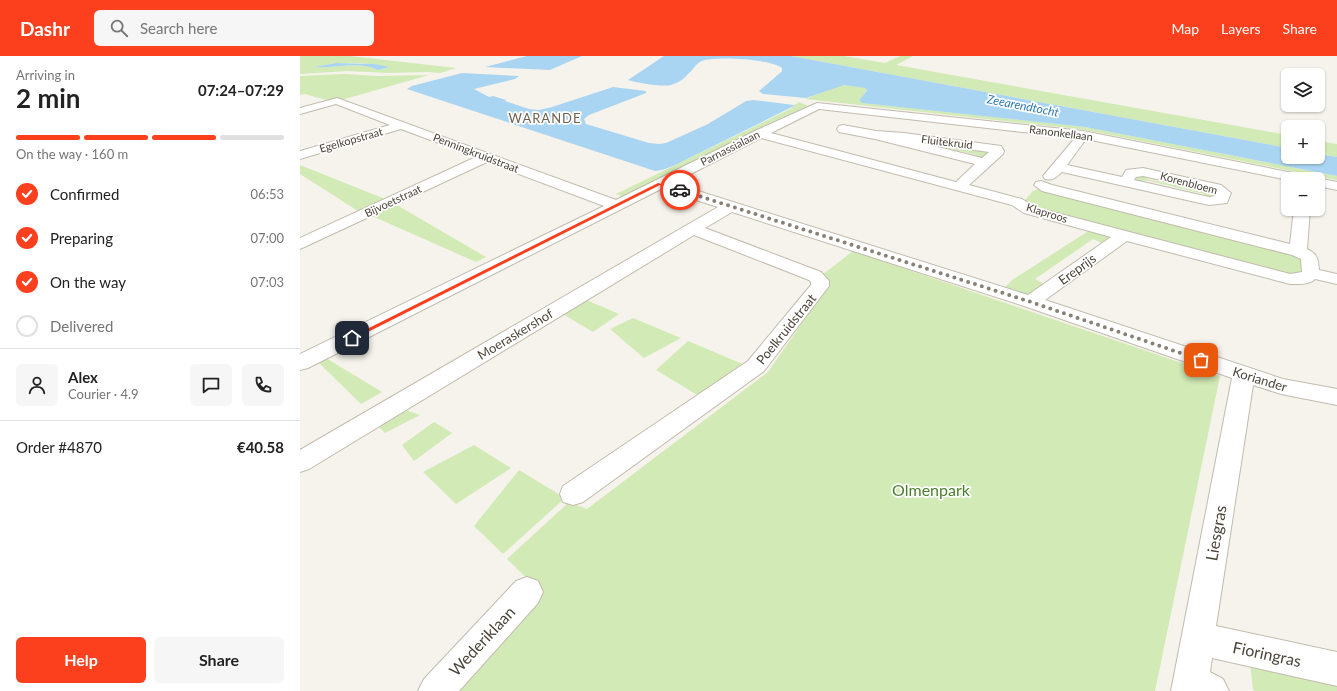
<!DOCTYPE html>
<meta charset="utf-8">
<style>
body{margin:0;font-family:Lato,sans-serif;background:#f6f6f6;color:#222;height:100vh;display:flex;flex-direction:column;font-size:15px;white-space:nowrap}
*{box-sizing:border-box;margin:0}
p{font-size:13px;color:#767676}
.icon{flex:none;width:22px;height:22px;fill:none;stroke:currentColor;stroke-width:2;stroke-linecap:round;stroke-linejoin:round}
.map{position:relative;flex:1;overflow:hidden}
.details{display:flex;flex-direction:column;background:#fff;width:300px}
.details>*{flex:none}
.controls{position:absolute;left:981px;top:12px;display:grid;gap:8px}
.controls a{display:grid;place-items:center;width:44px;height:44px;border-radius:6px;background:#fff;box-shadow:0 1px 3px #0004;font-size:20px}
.pin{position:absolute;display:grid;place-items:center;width:34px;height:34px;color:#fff;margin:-17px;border-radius:8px;box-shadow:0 2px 6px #0006}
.courier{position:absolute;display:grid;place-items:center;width:40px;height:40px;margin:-20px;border:3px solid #fc3f1d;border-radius:50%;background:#fff;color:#222;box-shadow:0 1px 5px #0007}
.overview em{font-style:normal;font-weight:700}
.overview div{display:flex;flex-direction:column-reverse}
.overview{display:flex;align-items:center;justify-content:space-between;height:68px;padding:0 16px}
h1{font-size:26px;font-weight:700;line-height:30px}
.bar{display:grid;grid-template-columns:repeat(4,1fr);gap:6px 4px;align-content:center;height:48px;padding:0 16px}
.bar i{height:5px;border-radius:3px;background:#e0e0e0}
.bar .on{background:#fc3f1d}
.bar p{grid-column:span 4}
.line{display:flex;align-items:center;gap:10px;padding:0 16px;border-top:1px solid #e0e0e0}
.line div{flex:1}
.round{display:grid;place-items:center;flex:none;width:42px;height:42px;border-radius:6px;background:#f6f6f6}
ol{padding:0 16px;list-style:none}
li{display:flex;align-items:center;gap:12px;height:44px}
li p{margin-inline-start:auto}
li .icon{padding:4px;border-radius:50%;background:#fc3f1d;color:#fff;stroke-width:4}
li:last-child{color:#767676}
li i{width:22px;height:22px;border:2px solid #e0e0e0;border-radius:50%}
.button{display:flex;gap:8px;margin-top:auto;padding:8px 16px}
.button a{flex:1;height:46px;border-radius:6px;background:#fc3f1d;color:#fff;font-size:16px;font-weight:700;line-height:46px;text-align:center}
.button a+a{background:#f6f6f6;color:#222}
header{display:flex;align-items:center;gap:24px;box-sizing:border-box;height:56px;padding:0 20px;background:#fc3f1d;color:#fff}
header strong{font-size:19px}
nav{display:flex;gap:22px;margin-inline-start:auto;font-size:14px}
.search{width:280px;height:36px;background:#f6f6f6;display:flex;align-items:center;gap:10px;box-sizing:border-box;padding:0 14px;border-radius:6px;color:#767676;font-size:15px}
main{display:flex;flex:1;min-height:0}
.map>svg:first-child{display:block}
</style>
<header>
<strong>Dashr</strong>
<div class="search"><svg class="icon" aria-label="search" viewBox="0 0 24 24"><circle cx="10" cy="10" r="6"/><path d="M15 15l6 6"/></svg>Search here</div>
<nav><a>Map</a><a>Layers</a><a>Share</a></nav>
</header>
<main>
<section class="details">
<div class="overview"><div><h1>2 min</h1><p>Arriving in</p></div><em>07:24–07:29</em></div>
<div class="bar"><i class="on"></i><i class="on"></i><i class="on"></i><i></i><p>On the way · 160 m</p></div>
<ol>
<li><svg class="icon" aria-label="check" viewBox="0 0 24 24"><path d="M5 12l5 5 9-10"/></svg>Confirmed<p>06:53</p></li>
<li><svg class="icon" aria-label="check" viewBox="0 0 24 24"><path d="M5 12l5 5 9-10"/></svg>Preparing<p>07:00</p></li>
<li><svg class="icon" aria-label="check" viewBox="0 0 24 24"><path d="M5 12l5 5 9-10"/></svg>On the way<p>07:03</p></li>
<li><i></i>Delivered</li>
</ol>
<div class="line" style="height:72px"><a class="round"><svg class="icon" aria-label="person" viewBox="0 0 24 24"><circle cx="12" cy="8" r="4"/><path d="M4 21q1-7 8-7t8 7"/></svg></a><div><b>Alex</b><p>Courier · 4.9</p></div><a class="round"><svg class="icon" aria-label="chat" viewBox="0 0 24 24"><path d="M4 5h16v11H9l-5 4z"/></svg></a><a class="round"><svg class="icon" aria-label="phone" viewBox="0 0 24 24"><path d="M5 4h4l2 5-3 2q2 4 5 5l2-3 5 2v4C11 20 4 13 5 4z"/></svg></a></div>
<div class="line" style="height:52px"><div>Order #4870</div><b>€40.58</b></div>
<div class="button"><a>Help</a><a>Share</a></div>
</section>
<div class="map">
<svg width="1037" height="635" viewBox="0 0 1037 635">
<rect width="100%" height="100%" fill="#f6f3ec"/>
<g fill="#d2eab5" fill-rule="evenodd">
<path d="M0,0H50L156,12L140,17L127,16L88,17L47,15L0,18ZM36,7H61L90,11L78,14C58,4 36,13 14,11Z"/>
<path d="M491,0H544L585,7L600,0H613L596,9L988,79V92Z"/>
<path d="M45,18L78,20L129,19L45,43L30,45L5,38L0,39V20Z"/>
<path d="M547,29L565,32L567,35L559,44L562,47L785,71L1037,120V124L786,74L505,43L537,30Z"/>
<path d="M499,46L508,50L324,141L316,138L492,52L494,49Z"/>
<path d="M616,85L647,91L691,95L683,102H674L677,99Z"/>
<path d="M1018,85L1037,88V101L1018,98Z"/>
<path d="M0,109L85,143L58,155L0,118Z"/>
<path d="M848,119L847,123L904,135L908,132L917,138L915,141H904V138L845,124L843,128L834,122L836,120Z"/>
<path d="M738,133L1002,201L1003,216L995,220L865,185L731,152L724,145L733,135Z"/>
<path d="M95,148L186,201L176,206L72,160Z"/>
<path d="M790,174L807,179L809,185L804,188L793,183L735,223L746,229C725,241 725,241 703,233L712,224Z"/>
<path d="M553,195L920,320L855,635H153L242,537L207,503L269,446L287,453L468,316L527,231L529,224L527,221L522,219Z"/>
<path d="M284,243L319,258L293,276L261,257Z"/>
<path d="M333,262L381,282L344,302L310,273Z"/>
<path d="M388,285L445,309L399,340L356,314Z"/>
<path d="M26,302L82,336L61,348L18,306Z"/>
<path d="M105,354L120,359L85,377L77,369Z"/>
<path d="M134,366L152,377L114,405L102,389Z"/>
<path d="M174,389L211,412L156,448L123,416Z"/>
<path d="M219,414L265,442L203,498L174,470Z"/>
<path d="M950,606L1037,626V635H955L953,634Z"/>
</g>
<g fill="#a9d4f2">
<path d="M227,0H282L250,14L185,11Z"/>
<path d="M364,0H491L988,92V101H1018V98L1037,101V120L785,71L562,47L559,44L567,35L565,32L544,29L506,42L463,38L459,35L480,17L482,15V12C469,3 417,0 402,5C396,7 394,13 389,17C385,22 378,27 371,29C361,31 338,27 328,24Z"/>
<path d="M36,7L74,8L90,11L78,14C58,4 35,13 14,11Z"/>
<path d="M162,17L219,20L215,23L174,33L189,41L193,40L206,44L205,45L229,53L239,54L252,51L313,31L346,35V37L289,59L284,63L286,68L349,87L359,88L366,87L408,68L446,45L453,44L494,49V50L373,110L362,114L355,115L107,33L112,30Z"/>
</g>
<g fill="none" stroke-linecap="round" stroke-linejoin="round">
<g stroke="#c2bbae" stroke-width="2">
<g id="minor">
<path d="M37,42L316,144L455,75L517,47L783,75L1008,120L1010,123L988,124L786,83L767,109L822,121L826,114L843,112L921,129L931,137L927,147L909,149L762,116C756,121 753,125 745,123L743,120L775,82L519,53L471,77L656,126L675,108L575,83L539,76L537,73L539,70L543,69L576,75L604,77L701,90L704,95L703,98L669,129L722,143L734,151L990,218L1002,216L1001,203L992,199L742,135L734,129L736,126L741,125L752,129L990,188L994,153H1010L1007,193C1017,198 1018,202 1019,214L1037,218V228L1015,223C1009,229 998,228 990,228L827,185L745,244L983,323L1037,333V349L981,338L953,329L916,570L1037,596V630L912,602L910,616L923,623L929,635H871L932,322L724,250L432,156L405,172L521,216L529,225V230L464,315L283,446L273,449L263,446L260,438L263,430L448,305L511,229V226L509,224L394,179L9,413L0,416V394L418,151L361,133L8,312L0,314V298L304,150L187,106L0,193V182L176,101L101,73L0,103V95L90,69L36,48L0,58V52ZM461,82L712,149L724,157L811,181L728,239L373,127ZM622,87L689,96L682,102ZM843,120L911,135L916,138V140L909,141L834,124L836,121Z"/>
<path d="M1018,122L1037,126V134L1018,130V123H1013Z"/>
<path d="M227,521L238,525L243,536L238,547L159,635H118L124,623L216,525Z"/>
</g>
</g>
<use href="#minor" fill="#fff" fill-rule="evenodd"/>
</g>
<path fill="#fc3f1d" d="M358,127L382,134L380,135L360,129L54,283L49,282Z"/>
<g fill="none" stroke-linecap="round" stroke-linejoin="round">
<path stroke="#878178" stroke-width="4" stroke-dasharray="0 7.2" d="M380,134L731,246L901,304"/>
</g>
<g text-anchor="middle" stroke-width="3.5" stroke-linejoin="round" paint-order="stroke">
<g font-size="11" fill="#4b4439" stroke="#fff">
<text transform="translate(761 77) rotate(7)" y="4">Ranonkellaan</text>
<text transform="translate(51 84) rotate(-16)" y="4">Egelkopstraat</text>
<text transform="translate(647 86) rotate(7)" y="4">Fluitekruid</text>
<text transform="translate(430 92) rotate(-27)" y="4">Parnassialaan</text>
<text transform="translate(176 97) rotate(21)" y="4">Penningkruidstraat</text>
<text transform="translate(889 127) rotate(15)" y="4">Korenbloem</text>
<text transform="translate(93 145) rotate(-25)" y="4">Bijvoetstraat</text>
<text transform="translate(747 157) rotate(17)" y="4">Klaproos</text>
</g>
<g font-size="12" font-style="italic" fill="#2e7ab2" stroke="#fff">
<text transform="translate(723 50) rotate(11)" y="4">Zeearendtocht</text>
</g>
<g font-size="13" letter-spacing="1" fill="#6e6250" stroke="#fff">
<text x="245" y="67">WARANDE</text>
</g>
<g font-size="13" fill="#4b4439" stroke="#fff">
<text transform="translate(777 213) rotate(-36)" y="5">Ereprijs</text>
<text transform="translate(486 273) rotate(-51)" y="5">Poelkruidstraat</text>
<text transform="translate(215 278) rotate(-31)" y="5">Moeraskershof</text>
<text transform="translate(960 323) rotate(17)" y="5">Koriander</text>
</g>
<g font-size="16" fill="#4a7f2a" stroke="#fff">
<text x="631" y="440">Olmenpark</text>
</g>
<g font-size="16" fill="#4b4439" stroke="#fff">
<text transform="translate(916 477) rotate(-80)" y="6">Liesgras</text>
<text transform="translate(182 585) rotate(-47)" y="6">Wederiklaan</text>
<text transform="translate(967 598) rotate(12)" y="6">Fioringras</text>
</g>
</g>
</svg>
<div class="controls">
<a><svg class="icon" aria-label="layers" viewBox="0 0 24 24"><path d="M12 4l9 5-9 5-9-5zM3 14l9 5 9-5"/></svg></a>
<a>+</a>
<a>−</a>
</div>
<div class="pin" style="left:901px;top:304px;background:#ea580c"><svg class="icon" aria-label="bag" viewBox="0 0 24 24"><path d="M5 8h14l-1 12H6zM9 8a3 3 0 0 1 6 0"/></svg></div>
<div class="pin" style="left:52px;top:282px;background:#1f2937"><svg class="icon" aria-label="home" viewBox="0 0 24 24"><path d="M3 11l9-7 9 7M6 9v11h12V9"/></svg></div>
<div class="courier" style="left:380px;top:134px"><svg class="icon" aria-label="car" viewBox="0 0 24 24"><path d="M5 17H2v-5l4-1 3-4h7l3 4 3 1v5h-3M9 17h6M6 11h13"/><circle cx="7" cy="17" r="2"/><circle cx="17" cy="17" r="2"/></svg></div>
</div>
</main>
